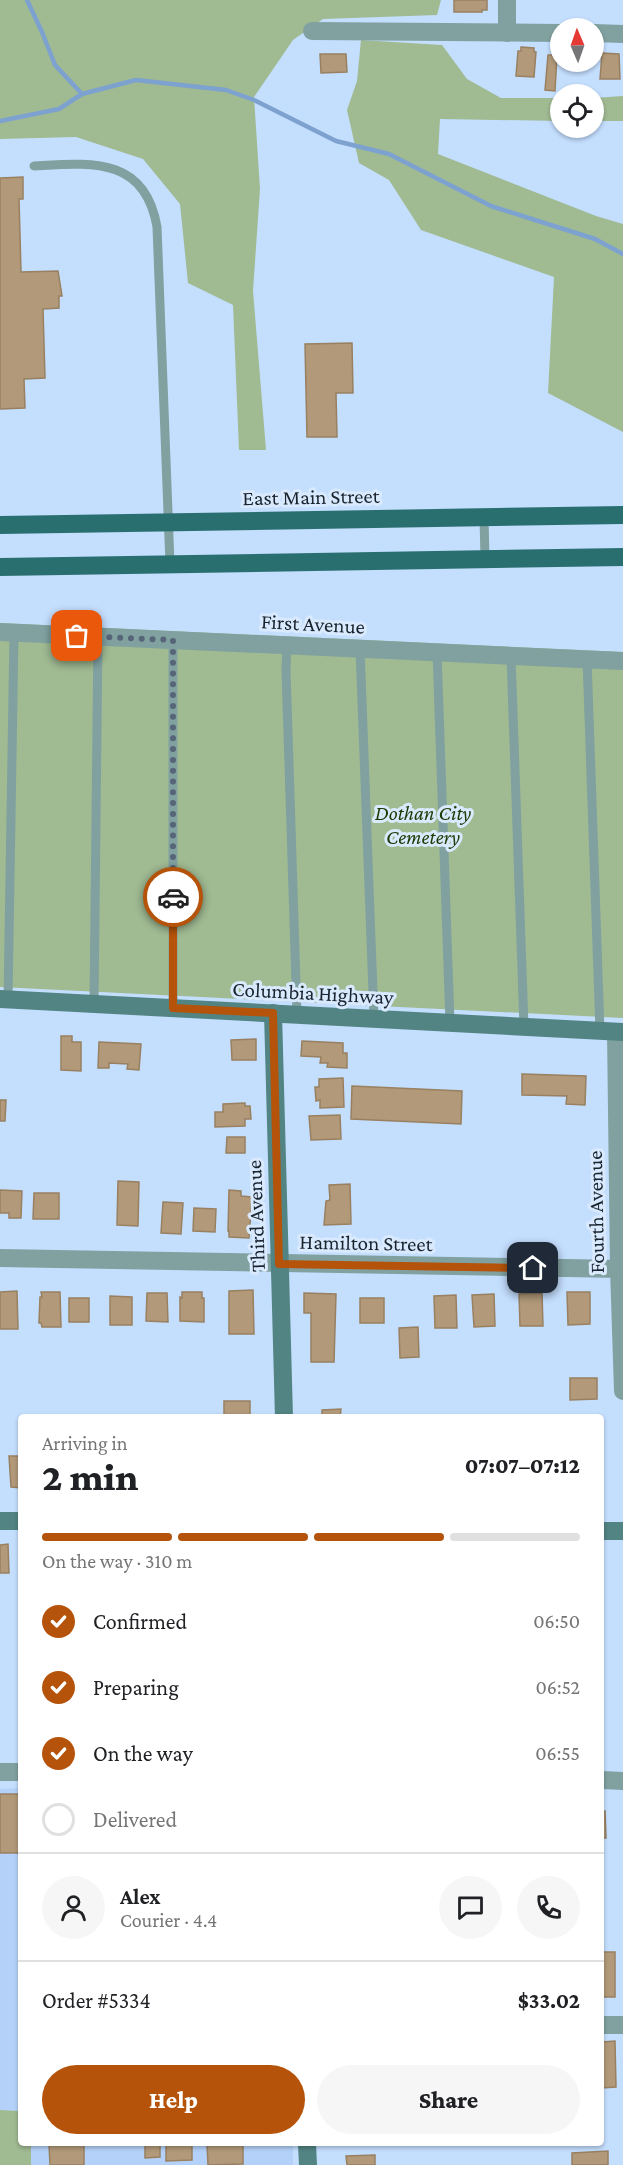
<!DOCTYPE html>
<meta charset="utf-8">
<style>
body{margin:0;font-family:"Crimson Pro",serif;background:#f6f6f6;color:#202124;height:100vh;display:flex;flex-direction:column;font-size:22px;white-space:nowrap}
*{box-sizing:border-box;margin:0}
p{font-size:20px;color:#757577}
.icon{flex:none;width:33px;height:33px;fill:none;stroke:currentColor;stroke-width:2;stroke-linecap:round;stroke-linejoin:round}
.map{position:relative;flex:1;overflow:hidden}
.details{position:absolute;left:18px;top:1414px;width:586px;height:732px;display:flex;flex-direction:column;background:#fff;border-radius:6px;box-shadow:0 2px 4px #0004}
.details>*{flex:none}
.needle{width:39px;rotate:358deg}
.buttons{position:absolute;left:550px;top:18px;display:grid;gap:12px}
.buttons a{display:grid;place-items:center;width:54px;height:54px;border-radius:50%;background:#fff;box-shadow:0 2px 4px #0004;font-size:30px}
.pin{position:absolute;display:grid;place-items:center;width:51px;height:51px;color:#fff;margin:-26px;border-radius:12px;box-shadow:0 3px 9px #0006}
.courier{position:absolute;display:grid;place-items:center;width:60px;height:60px;margin:-30px;border:4px solid #b45309;border-radius:50%;background:#fff;color:#222;box-shadow:0 2px 8px #0007}
.head em{font-style:normal;font-weight:800}
.head div{display:flex;flex-direction:column-reverse}
.head{display:flex;align-items:center;justify-content:space-between;height:102px;padding:0 24px}
h1{font-size:39px;font-weight:800;line-height:45px}
.bar{display:grid;grid-template-columns:repeat(4,1fr);gap:9px 6px;align-content:center;height:72px;padding:0 24px}
.bar i{height:8px;border-radius:4px;background:#e0e0e0}
.bar .active{background:#b45309}
.bar p{grid-column:span 4}
.line{display:flex;align-items:center;gap:15px;padding:0 24px;border-top:2px solid #e0e0e0}
.line div{flex:1}
.round{display:grid;place-items:center;flex:none;width:63px;height:63px;border-radius:32px;background:#f6f6f6}
ol{padding:0 24px;list-style:none}
li{display:flex;align-items:center;gap:18px;height:66px}
li p{margin-inline-start:auto}
li .icon{padding:6px;border-radius:50%;background:#b45309;color:#fff;stroke-width:4}
li:last-child{color:#757577}
li i{width:33px;height:33px;border:3px solid #e0e0e0;border-radius:50%}
.action{display:flex;gap:12px;margin-top:auto;padding:12px 24px}
.action a{flex:1;height:69px;border-radius:36px;background:#b45309;color:#fff;font-size:24px;font-weight:800;line-height:69px;text-align:center}
.action a+a{background:#f6f6f6;color:#202124}
.map>svg:first-child{display:block}
</style>
<div class="map">
<svg width="623" height="2165" viewBox="0 0 623 2165">
<rect width="100%" height="100%" fill="#c4defe"/>
<g fill="#b4d2f9">
<path d="M21,1788V2111L0,2110V1789Z"/>
<rect x="31" y="2144" width="262" height="21"/>
</g>
<g fill="#a0ba92">
<path d="M0,0H441L437,15L323,19L293,40L254,97L260,189L253,291L266,450H239L233,305L188,283L180,204L143,159L76,137L0,139Z"/>
<path d="M361,40L442,45L467,79L501,98H561V121L440,119L438,154L596,216L623,224V432L548,393L554,277L421,230L389,180L359,163L347,110L357,81Z"/>
<path d="M623,96V121H594V98Z"/>
<path d="M0,623L623,652V1018L0,987Z"/>
<path d="M0,2110L21,2111V2144H31V2165H0Z"/>
</g>
<g fill="none" stroke-linecap="round" stroke-linejoin="round">
<g stroke="#7da2d0" stroke-width="4.5">
<path d="M27,0L42,32L55,65L82,94"/>
<path d="M0,121L59,109L82,94L136,80L226,90L254,100L336,141L389,154L491,206L595,239L623,254"/>
</g>
</g>
<g fill="#b19979" stroke="#988061" stroke-width="1.5">
<path d="M454,0H487V10H482V12H454Z"/>
<path d="M521,47L534,48V52H536L534,77L516,76L518,51H521Z"/>
<path d="M602,53L619,54L620,79H600Z"/>
<path d="M320,54H346L347,72L321,73Z"/>
<path d="M548,55H557L555,91L545,90Z"/>
<path d="M23,177V199H19L21,272L58,271L62,296H59V308L43,309L45,378L24,379L25,408L0,409V178Z"/>
<path d="M352,343L353,393H336L337,437H307L305,344Z"/>
<path d="M61,1036H72V1042H81V1071L61,1070Z"/>
<path d="M256,1039V1060H232L231,1040Z"/>
<path d="M302,1041L343,1043V1053H347V1068L327,1067L328,1063H320L321,1057L301,1056Z"/>
<path d="M99,1042L141,1044L139,1070L127,1069L128,1064L109,1063V1068H98Z"/>
<path d="M522,1074L586,1076L585,1105L566,1104L567,1096L522,1095Z"/>
<path d="M343,1078L344,1107L320,1108V1100L316,1101L315,1087H319V1079Z"/>
<path d="M352,1086L462,1091L461,1124L351,1119Z"/>
<path d="M0,1100H6L5,1121H0Z"/>
<path d="M245,1103V1106H250L251,1119H245V1126L215,1127V1112H223V1104Z"/>
<path d="M340,1115L341,1139L311,1140L309,1116Z"/>
<path d="M227,1137H245V1153H226Z"/>
<path d="M118,1181L139,1182L138,1226L117,1225Z"/>
<path d="M350,1184L351,1224L324,1225L326,1201L330,1200L329,1185Z"/>
<path d="M0,1190L22,1191L21,1218H9V1213H0Z"/>
<path d="M229,1190L241,1191V1196L252,1197L249,1238L229,1237V1231H228Z"/>
<path d="M34,1193H59V1219H33Z"/>
<path d="M163,1202L183,1203L181,1234L161,1233Z"/>
<path d="M194,1208L216,1209L215,1232L193,1231Z"/>
<path d="M253,1290L254,1334H229V1291Z"/>
<path d="M17,1291L18,1329H0V1292Z"/>
<path d="M41,1292H60L61,1327H42L41,1323H39L40,1297H42Z"/>
<path d="M182,1292H202V1298H204V1322L180,1321V1297L182,1298Z"/>
<path d="M567,1292H590V1324L568,1325Z"/>
<path d="M147,1293H167L168,1322L146,1321Z"/>
<path d="M304,1293L336,1294L334,1362H311V1313H304Z"/>
<path d="M542,1293L543,1326H520L519,1294Z"/>
<path d="M494,1294L495,1326L474,1327L472,1295Z"/>
<path d="M456,1295L457,1328H435L434,1296Z"/>
<path d="M110,1296L132,1297V1325H110Z"/>
<rect x="69" y="1298" width="20" height="24"/>
<rect x="360" y="1298" width="24" height="25"/>
<path d="M418,1327L419,1357L400,1358L399,1328Z"/>
<path d="M570,1378H597V1399L570,1400Z"/>
<rect x="224" y="1401" width="26" height="17"/>
<path d="M341,1409L340,1418H322V1410Z"/>
<path d="M9,1456H21V1488L11,1487Z"/>
<path d="M8,1544L9,1573H0V1545Z"/>
<rect x="0" y="1794" width="21" height="59"/>
<path d="M605,1811L606,1838H602V1812Z"/>
<rect x="602" y="1952" width="13" height="45"/>
<path d="M615,2041L616,2087L602,2088V2042Z"/>
<path d="M49,2144H84V2165H50Z"/>
<path d="M145,2144H160V2157L145,2158Z"/>
<path d="M166,2144H192V2160L166,2161Z"/>
<path d="M207,2144H243V2164L208,2165Z"/>
<path d="M608,2151V2165H572V2153Z"/>
<path d="M375,2155V2165H347L346,2156Z"/>
</g>
<g fill="none" stroke-linecap="round" stroke-linejoin="round">
<g stroke="#80a1a0" stroke-width="9">
<path d="M34,166C90,163 145,156 157,227L170,564"/>
<path d="M484,517L485,559"/>
<path d="M173,640V1008"/>
<path d="M287,645L286,670L297,1015"/>
<path d="M360,649L374,1019"/>
<path d="M437,652L450,1023"/>
<path d="M511,656L524,1027"/>
<path d="M587,659L600,1031"/>
<path d="M8,1000L14,633"/>
<path d="M94,1004L98,636"/>
</g>
<g stroke="#80a1a0" stroke-width="18">
<path d="M507,0V33"/>
<path d="M312,31L561,33"/>
<path d="M594,33L623,34"/>
<path d="M0,632L623,661"/>
<path d="M616,1032L619,1269L623,1391"/>
<path d="M0,1258L623,1269"/>
<path d="M0,1772H21"/>
<path d="M602,1780L623,1781"/>
<path d="M602,2025H623"/>
</g>
<g stroke="#518483" stroke-width="18">
<path d="M0,999L623,1032"/>
<path d="M273,1013L284,1418"/>
<path d="M0,1521H21"/>
<path d="M602,1531H623"/>
<path d="M307,2144L308,2165"/>
</g>
<g stroke="#2a6f6f" stroke-width="18">
<path d="M0,525L623,515"/>
<path d="M0,567L623,557"/>
</g>
</g>
<g fill="none" stroke-linecap="round" stroke-linejoin="round">
<path stroke="#566577" stroke-width="6" stroke-dasharray="0 10.8" d="M77,636L173,640V897"/>
<path stroke="#b45309" stroke-width="8" d="M173,897V1008L273,1013L279,1264L533,1268"/>
</g>
<g text-anchor="middle" stroke-width="6" stroke-linejoin="round" paint-order="stroke">
<g font-size="21" fill="#1a242f" stroke="#daeafe">
<text transform="translate(311 497) rotate(-1)" y="7">East Main Street</text>
<text transform="translate(313 624) rotate(3)" y="7">First Avenue</text>
<text transform="translate(313 993) rotate(3)" y="7">Columbia Highway</text>
<text transform="translate(596 1212) rotate(-91)" y="7">Fourth Avenue</text>
<text transform="translate(256 1216) rotate(-92)" y="7">Third Avenue</text>
<text transform="translate(366 1243) rotate(1)" y="7">Hamilton Street</text>
</g>
<g font-size="21" font-style="italic" fill="#1c3b03" stroke="#daeafe">
<text x="423" y="820">Dothan City<tspan x="423" dy="24">Cemetery</tspan></text>
</g>
</g>
</svg>
<div class="buttons">
<a><svg class="needle" viewBox="-14 -14 28 28"><path d="M0-13l5 13h-10z" fill="#e53935"/><path d="M0 13l5-13h-10z" fill="#757577"/></svg></a>
<a><svg class="icon" aria-label="locate" viewBox="0 0 24 24"><circle cx="12" cy="12" r="6"/><path d="M12 2v4M12 18v4M2 12h4M18 12h4"/></svg></a>
</div>
<div class="pin" style="left:77px;top:636px;background:#ea580c"><svg class="icon" aria-label="bag" viewBox="0 0 24 24"><path d="M5 8h14l-1 12H6zM9 8a3 3 0 0 1 6 0"/></svg></div>
<div class="pin" style="left:533px;top:1268px;background:#1f2937"><svg class="icon" aria-label="home" viewBox="0 0 24 24"><path d="M3 11l9-7 9 7M6 9v11h12V9"/></svg></div>
<div class="courier" style="left:173px;top:897px"><svg class="icon" aria-label="car" viewBox="0 0 24 24"><path d="M5 17H2v-5l4-1 3-4h7l3 4 3 1v5h-3M9 17h6M6 11h13"/><circle cx="7" cy="17" r="2"/><circle cx="17" cy="17" r="2"/></svg></div>
<section class="details">
<div class="head"><div><h1>2 min</h1><p>Arriving in</p></div><em>07:07–07:12</em></div>
<div class="bar"><i class="active"></i><i class="active"></i><i class="active"></i><i></i><p>On the way · 310 m</p></div>
<ol>
<li><svg class="icon" aria-label="check" viewBox="0 0 24 24"><path d="M5 12l5 5 9-10"/></svg>Confirmed<p>06:50</p></li>
<li><svg class="icon" aria-label="check" viewBox="0 0 24 24"><path d="M5 12l5 5 9-10"/></svg>Preparing<p>06:52</p></li>
<li><svg class="icon" aria-label="check" viewBox="0 0 24 24"><path d="M5 12l5 5 9-10"/></svg>On the way<p>06:55</p></li>
<li><i></i>Delivered</li>
</ol>
<div class="line" style="height:108px"><a class="round"><svg class="icon" aria-label="person" viewBox="0 0 24 24"><circle cx="12" cy="8" r="4"/><path d="M4 21q1-7 8-7t8 7"/></svg></a><div><b>Alex</b><p>Courier · 4.4</p></div><a class="round"><svg class="icon" aria-label="chat" viewBox="0 0 24 24"><path d="M4 5h16v11H9l-5 4z"/></svg></a><a class="round"><svg class="icon" aria-label="phone" viewBox="0 0 24 24"><path d="M5 4h4l2 5-3 2q2 4 5 5l2-3 5 2v4C11 20 4 13 5 4z"/></svg></a></div>
<div class="line" style="height:78px"><div>Order #5334</div><b>$33.02</b></div>
<div class="action"><a>Help</a><a>Share</a></div>
</section>
</div>
